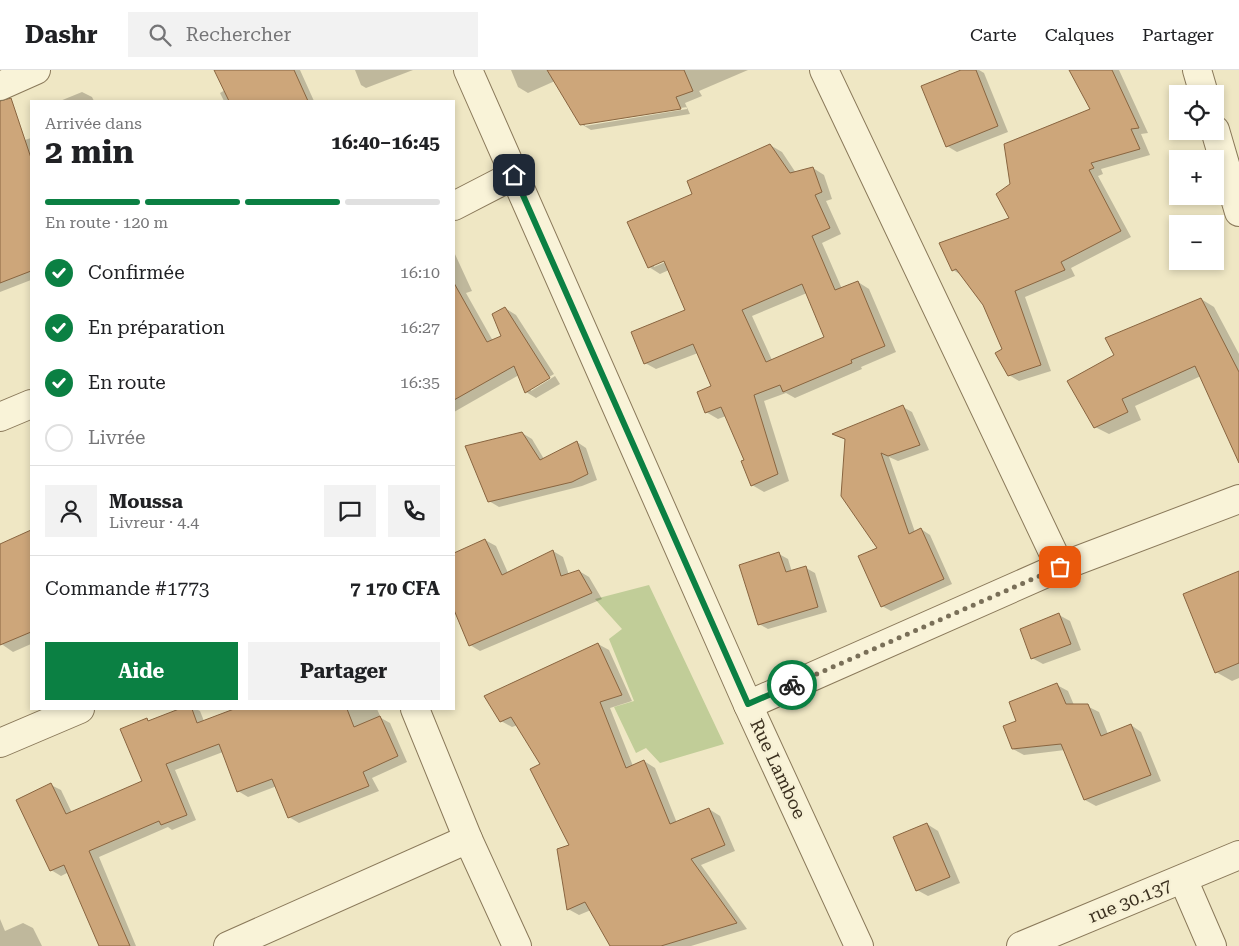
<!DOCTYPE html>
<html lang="fr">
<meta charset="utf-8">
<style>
body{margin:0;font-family:"Roboto Serif",serif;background:#f2f2f2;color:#202124;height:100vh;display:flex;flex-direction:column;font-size:19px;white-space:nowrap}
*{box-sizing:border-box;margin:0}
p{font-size:16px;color:#757577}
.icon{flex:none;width:28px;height:28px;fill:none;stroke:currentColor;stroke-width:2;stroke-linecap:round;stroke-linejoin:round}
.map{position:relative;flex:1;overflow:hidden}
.details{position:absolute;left:30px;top:30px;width:425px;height:610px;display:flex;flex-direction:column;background:#fff;border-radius:0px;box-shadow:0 2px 8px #0003}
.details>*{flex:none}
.controls{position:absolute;left:1169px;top:15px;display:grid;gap:10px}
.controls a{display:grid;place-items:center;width:55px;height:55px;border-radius:0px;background:#fff;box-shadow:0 2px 8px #0003;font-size:25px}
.pin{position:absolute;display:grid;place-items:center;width:42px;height:42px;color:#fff;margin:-21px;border-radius:10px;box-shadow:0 2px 8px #0006}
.courier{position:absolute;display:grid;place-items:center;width:50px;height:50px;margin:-25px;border:4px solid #0b8043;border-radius:50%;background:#fff;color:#222;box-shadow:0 1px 6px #0007}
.headline em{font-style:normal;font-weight:700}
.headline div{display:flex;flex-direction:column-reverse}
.headline{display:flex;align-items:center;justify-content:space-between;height:85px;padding:0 15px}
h1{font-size:32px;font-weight:700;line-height:38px}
.bar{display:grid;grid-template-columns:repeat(4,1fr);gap:8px 5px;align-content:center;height:60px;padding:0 15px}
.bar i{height:6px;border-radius:4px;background:#e0e0e0}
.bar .on{background:#0b8043}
.bar p{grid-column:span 4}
.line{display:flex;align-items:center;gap:12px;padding:0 15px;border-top:1px solid #e0e0e0}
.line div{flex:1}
.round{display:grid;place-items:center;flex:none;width:52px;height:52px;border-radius:0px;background:#f2f2f2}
ol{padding:0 15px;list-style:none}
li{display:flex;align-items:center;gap:15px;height:55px}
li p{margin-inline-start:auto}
li .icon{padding:5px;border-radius:50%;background:#0b8043;color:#fff;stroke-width:4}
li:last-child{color:#757577}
li i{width:28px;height:28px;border:2px solid #e0e0e0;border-radius:50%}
.cta{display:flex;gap:10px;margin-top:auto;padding:10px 15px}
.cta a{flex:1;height:58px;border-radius:0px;background:#0b8043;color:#fff;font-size:20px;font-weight:700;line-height:58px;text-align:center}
.cta a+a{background:#f2f2f2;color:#202124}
header{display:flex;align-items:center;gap:30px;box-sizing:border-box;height:70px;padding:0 25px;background:#fff;border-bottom:1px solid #e0e0e0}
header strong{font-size:24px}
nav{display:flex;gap:28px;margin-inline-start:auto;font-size:18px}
.search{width:350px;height:45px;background:#f2f2f2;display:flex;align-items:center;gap:12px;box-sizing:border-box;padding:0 18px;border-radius:0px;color:#757577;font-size:19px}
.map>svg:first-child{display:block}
</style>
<header>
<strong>Dashr</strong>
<div class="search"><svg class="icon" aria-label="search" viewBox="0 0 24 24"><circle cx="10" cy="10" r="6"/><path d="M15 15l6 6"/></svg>Rechercher</div>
<nav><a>Carte</a><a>Calques</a><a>Partager</a></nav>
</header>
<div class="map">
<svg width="1239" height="876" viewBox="0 0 1239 876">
<rect width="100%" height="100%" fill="#efe7c4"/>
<path fill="#c1cd98" d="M649,515L724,674L660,693L646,678L636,683L614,637L634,631L609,569L622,559L595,529Z"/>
<g fill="#0003" fill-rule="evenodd">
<path d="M215,0H300L314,31H224L220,23L225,20Z"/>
<path d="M355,0H413L366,18L361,15Z"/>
<path d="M511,0H748L699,21L702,26L685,33L690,44L591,60L581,54L555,11L528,23L518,17ZM687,37V39L585,56V53Z"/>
<path d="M965,0H979L984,3L1008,62L957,82L947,76Z"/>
<path d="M1071,0H1119L1148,63L1141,64L1150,85L1101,99L1103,104L1098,106L1131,167L1071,198L1075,206L1025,227L1051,301L1019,311L1009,305L1004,280L984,235L963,206L953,200L1010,148L1012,115L1092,40Z"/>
<path d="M82,22L92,27L94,31H60Z"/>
<path d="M31,68V210L0,222V78Z"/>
<path d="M770,75L782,82L796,103L813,98L824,105L832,129L826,131L841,164L822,173L842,219L858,212L869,219L896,282L861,297L862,299L795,328L786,323L764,331L789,411L764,422L752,415L746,390L726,346L718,349L706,342L713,316L698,283L656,299L645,293L687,240L669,200L660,204L649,197L693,124ZM669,187L670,190L654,197V194ZM807,223L826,267L772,290L752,246Z"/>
<path d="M454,182L472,221L466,223L493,271L503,267L505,238L516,245L554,304L531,318V321L555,306L560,314L536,328L526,322L519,305L454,342Z"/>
<path d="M1201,229L1214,237L1239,284V387L1201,306L1135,336L1141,350L1109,364L1095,357Z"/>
<path d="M903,337L912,342L929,380L898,391L889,387L915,462L921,459L930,465L952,514L891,541L882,536L879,478L846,370L835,365Z"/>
<path d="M522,363L532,369L544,389L577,372L586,378L597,410L582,416L499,437L489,431Z"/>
<path d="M27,463L31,466V574L13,582L0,573V475Z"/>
<path d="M485,470L496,476L508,503L553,481L563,487L569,505L579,501L589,507L602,529L480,581L470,575L456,543L454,545V485Z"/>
<path d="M779,484L788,489L792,502L806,498L815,503L827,542L768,559L759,554Z"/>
<path d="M1239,502V608L1232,611L1216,602Z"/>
<path d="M1059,545L1070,551L1081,580L1043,594L1032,588Z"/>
<path d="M598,574L609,580L632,631L610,638L633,696L644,691L655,698L677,753L709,739L720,746L735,781L701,795L747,859L691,876H612L591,840L579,845L568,839L570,775L542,695L518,655L512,657L501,651Z"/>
<path d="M1057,615L1068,621L1074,635L1087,636L1099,642L1108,664L1131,655L1141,662L1161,711L1096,736L1085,730L1065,680L1024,685L1013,679L1018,652Z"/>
<path d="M182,639H196L200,641L204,651L238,639H377L381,648L390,653L407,692L372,708L379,721L299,753L289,747L277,716L248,727L238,721L223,682L175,700L196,750L172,760L168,757L99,787L136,876H100L69,802L61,806L51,800V715L61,720L72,743L144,712L147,650L150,652Z"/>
<path d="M927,754L938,761L960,813L928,826L917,820Z"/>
<path d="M0,849L5,861L23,853L33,858L42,876H0Z"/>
</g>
<g fill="#cda67a" stroke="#896540" fill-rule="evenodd">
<path d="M214,0H294L308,31H229Z"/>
<path d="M547,0H684L693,21L676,27L681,39L580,55Z"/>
<path d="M961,0H976L998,56L946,77L921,16Z"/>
<path d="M1069,0H1112L1139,58L1131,59L1140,79L1091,93L1094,98L1089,100L1121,161L1061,192L1065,200L1015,221L1041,295L1008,306L995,283L1002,279L983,235L956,199L952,201L939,173L1009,148L996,124L1010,114L1004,74L1090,39Z"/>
<path d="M11,28L31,88V201L0,213V31Z"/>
<path d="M770,74L790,103L813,97L822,122L815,125L830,158L812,166L835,220L858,211L885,276L851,290L852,293L783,322L780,315L754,325L778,404L751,416L741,391L744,390L721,337L705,343L697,322L711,316L693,274L644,294L631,262L685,240L664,191L648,198L627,152L692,124L687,111ZM802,214L824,267L766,292L742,240Z"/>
<path d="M454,213L487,272L501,266L492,244L505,237L550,308L525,323L514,296L454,330Z"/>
<path d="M1201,228L1239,302V393L1195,296L1122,329L1128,342L1094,358L1067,311L1114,285L1105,268Z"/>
<path d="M903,335L920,375L888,386L881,383L909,464L921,458L944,509L881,537L858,486L877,478L841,426L845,369L832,364Z"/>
<path d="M522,362L540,390L577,371L588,404L572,412L488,432L465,376Z"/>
<path d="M31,460V562L0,575V474Z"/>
<path d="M485,469L502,505L553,480L561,506L579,500L592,523L469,576L454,540V483Z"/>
<path d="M779,482L786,502L806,496L818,537L758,555L739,495Z"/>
<path d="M1239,501V593L1215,603L1183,524Z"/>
<path d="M1059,543L1071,574L1031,589L1020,559Z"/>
<path d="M598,573L622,625L600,632L626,698L644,690L670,754L709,738L725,775L691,789L737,853L661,876H610L585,832L567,840L557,779L569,775L530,699L540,694L511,647L500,652L484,626Z"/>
<path d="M1057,613L1066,634H1088L1101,666L1131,654L1151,705L1084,730L1061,674L1012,679L1003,656L1016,651L1009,632Z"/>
<path d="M179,639H192L197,653L234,639H347L354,657L380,646L398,686L363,702L369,716L288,748L272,709L237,722L219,674L166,694L187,745L161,755L159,751L89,781L130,876H99L64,795L50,801L16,730L51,713L66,744L142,711L120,659L147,648L148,651Z"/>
<path d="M927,753L950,807L916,821L893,767Z"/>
</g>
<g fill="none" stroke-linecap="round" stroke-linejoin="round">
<g stroke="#8a795a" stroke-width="30">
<g id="street">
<path d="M468,0L748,635L859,876"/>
<path d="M824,0L1060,497"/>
<path d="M1197,0L1204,24"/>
<path d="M0,16L36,0"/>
<path d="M1215,60L1239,142"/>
<path d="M454,136L514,105"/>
<path d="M0,347L31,334"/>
<path d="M748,635L1060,497L1239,429"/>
<path d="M415,639L468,769L517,876"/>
<path d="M0,673L80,639"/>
<path d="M1183,809L1212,876"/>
<path d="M228,876L468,769"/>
<path d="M1021,876L1239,785"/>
</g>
</g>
<use href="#street" stroke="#f9f3d8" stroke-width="28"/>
</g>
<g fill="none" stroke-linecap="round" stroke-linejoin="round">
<path stroke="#796f58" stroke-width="5" stroke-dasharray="0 9" d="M792,615L1060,497"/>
<path stroke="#0b8043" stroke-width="6" d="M514,105L748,634L792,615"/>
</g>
<g text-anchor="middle" stroke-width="4.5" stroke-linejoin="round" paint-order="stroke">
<g font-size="18" fill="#3a2f1e" stroke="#f6f0d4">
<text transform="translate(778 699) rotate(65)" y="6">Rue Lamboe</text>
<text transform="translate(1130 831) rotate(-22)" y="6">rue 30.137</text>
</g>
</g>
</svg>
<div class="controls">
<a><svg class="icon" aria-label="locate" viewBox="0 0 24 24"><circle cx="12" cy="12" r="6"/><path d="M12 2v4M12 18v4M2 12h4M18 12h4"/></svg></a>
<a>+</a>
<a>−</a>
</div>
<div class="pin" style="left:1060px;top:497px;background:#ea580c"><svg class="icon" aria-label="bag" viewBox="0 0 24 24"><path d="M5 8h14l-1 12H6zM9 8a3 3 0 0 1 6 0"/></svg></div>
<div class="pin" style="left:514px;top:105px;background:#1f2937"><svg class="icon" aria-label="home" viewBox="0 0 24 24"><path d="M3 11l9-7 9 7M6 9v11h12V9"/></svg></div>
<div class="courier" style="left:792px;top:615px"><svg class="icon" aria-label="bike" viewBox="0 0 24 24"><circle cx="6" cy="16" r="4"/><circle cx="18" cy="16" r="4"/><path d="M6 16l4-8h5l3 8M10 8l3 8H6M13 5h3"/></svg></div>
<section class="details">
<div class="headline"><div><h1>2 min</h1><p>Arrivée dans</p></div><em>16:40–16:45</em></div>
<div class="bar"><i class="on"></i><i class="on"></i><i class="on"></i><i></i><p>En route · 120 m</p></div>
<ol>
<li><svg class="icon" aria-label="check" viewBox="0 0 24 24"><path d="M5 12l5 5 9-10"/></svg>Confirmée<p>16:10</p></li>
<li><svg class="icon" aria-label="check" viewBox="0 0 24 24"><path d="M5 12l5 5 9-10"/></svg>En préparation<p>16:27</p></li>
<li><svg class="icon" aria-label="check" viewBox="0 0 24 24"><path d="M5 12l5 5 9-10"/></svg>En route<p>16:35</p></li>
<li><i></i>Livrée</li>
</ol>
<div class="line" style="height:90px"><a class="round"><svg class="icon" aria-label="person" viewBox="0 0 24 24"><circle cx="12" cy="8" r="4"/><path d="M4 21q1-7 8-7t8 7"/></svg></a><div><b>Moussa</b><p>Livreur · 4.4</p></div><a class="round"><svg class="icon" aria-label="chat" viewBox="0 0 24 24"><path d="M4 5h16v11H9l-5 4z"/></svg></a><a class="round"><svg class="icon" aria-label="phone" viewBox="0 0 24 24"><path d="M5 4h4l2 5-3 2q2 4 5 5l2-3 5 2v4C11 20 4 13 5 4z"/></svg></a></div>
<div class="line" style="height:65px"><div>Commande #1773</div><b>7 170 CFA</b></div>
<div class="cta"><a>Aide</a><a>Partager</a></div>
</section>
</div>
